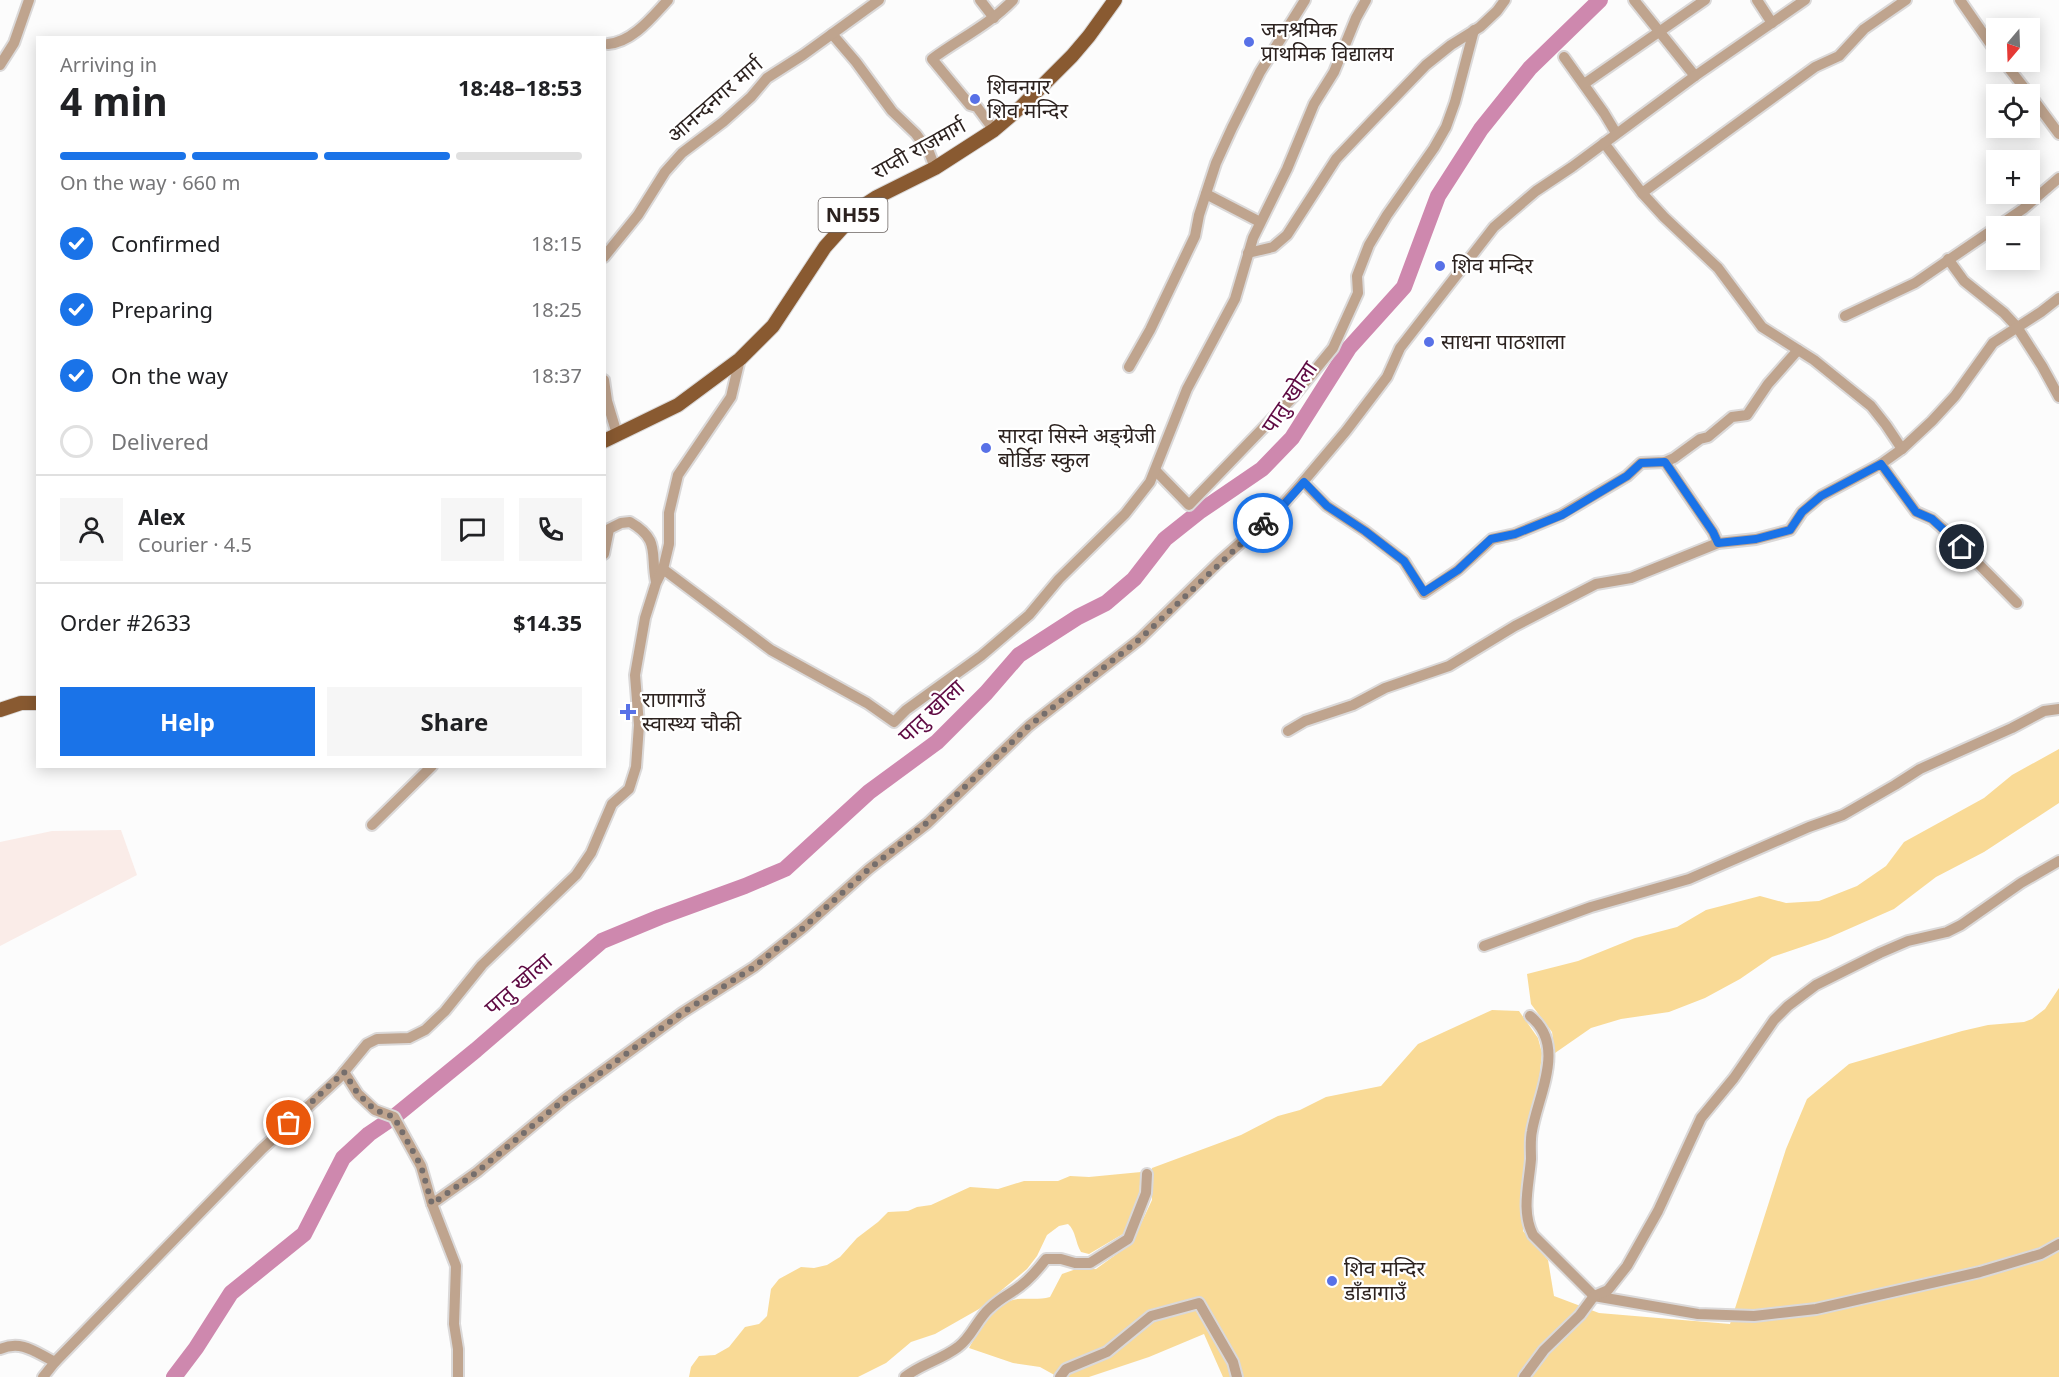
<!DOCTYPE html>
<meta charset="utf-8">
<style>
body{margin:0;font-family:"Noto Sans","Noto Sans Devanagari",sans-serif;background:#f6f6f6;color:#202124;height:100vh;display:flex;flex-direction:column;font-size:22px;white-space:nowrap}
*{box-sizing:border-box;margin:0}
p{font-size:20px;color:#757577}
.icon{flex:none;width:33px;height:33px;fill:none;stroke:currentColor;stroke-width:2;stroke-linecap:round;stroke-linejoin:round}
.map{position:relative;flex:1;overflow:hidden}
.drawer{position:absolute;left:36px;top:36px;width:570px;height:732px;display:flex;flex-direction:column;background:#fff;border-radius:0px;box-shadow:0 3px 15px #0003}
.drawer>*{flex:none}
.needle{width:39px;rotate:199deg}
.fabs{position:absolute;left:1986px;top:18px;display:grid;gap:12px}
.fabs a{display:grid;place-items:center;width:54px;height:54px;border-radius:0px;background:#fff;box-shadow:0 3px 15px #0003;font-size:30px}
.pin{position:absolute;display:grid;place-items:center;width:51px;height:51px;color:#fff;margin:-26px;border:3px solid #fff;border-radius:50%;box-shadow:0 2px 6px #0007}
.courier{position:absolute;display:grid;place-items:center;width:60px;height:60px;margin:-30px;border:4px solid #1a73e8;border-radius:50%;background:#fff;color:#222;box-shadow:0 2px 8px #0007}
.headline em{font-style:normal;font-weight:700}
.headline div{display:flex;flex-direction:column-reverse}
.headline{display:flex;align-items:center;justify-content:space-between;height:102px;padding:0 24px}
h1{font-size:39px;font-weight:700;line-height:45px}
.bar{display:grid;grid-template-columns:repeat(4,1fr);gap:9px 6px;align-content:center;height:72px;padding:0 24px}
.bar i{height:8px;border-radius:4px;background:#e0e0e0}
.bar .on{background:#1a73e8}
.bar p{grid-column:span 4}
.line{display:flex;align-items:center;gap:15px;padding:0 24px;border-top:2px solid #e0e0e0}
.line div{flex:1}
.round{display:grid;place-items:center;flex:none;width:63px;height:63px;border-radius:0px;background:#f6f6f6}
ol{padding:0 24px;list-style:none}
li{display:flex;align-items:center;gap:18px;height:66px}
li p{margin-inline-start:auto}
li .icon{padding:6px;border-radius:50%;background:#1a73e8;color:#fff;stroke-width:4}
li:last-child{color:#757577}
li i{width:33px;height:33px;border:3px solid #e0e0e0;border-radius:50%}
.button{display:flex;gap:12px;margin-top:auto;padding:12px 24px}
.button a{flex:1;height:69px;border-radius:0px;background:#1a73e8;color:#fff;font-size:24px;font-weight:700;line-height:69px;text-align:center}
.button a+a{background:#f6f6f6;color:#202124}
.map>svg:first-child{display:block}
</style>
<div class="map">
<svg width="2059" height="1377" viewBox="0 0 2059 1377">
<rect width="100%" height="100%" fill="#fcfcfc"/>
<path fill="#faece8" d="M121,830L137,875L0,946V842L52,831Z"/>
<g fill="#f9da96">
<path d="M2059,749V803L1984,852L1936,877L1894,909L1828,938L1772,957L1740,979L1705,998L1669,1012L1621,1019L1591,1028L1555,1053L1552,1032L1531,1004L1527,974L1578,961L1635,938L1677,927L1706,910L1760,896L1786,903L1819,901L1857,886L1886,866L1904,842L1984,798L2012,775Z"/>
<path d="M2059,988V1377H1223L1204,1334L1149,1357L1089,1377H1058L1040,1367L1013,1363L969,1348C980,1330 994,1301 1018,1299C1029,1298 1039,1300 1050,1297L1062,1274L1079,1268L1096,1269L1132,1243L1152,1200V1168L1241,1135L1278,1116L1300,1110L1326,1097L1381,1086L1418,1044L1492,1010L1519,1011L1538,1038L1542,1053L1539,1082L1529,1129L1523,1192V1231L1548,1260L1554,1296L1599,1313L1730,1324L1786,1149L1807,1099L1849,1064L1962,1031L1988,1025L2024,1022L2032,1019L2045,1009Z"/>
<path d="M1141,1172L1139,1196L1128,1231L1089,1254L1081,1252C1075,1242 1076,1231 1068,1224L1059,1226L1047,1235L1037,1256L1027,1269L979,1309L935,1334L911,1342L886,1363L858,1377H689L691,1367L699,1356L715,1355L729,1347L745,1327L759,1324L767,1316L771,1289L779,1279L801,1267L814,1268L827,1265L840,1257L857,1238L878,1222L888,1212L908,1211L917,1207L931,1205L970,1187L998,1189L1024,1181H1058L1070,1176L1089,1177Z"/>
</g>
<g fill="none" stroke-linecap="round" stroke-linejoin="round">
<path stroke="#ce88ae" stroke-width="16" d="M174,1377L196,1348L231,1293L304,1234L343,1158L369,1134L394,1117L476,1050L602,941L660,917L745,886L785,869L869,792L937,742L986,693L1019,655L1078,617L1106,603L1134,579L1165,539L1199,512L1262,469L1292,438L1349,348L1404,287L1438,196L1481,129L1530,68L1600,0"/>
<g stroke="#dbd9d9" stroke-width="14">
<g id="minor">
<path d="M980,0L994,18"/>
<path d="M1634,0L1695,76"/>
<path d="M1757,0L1772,23"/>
<path d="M1960,0L1996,52"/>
<path d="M832,34L856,62L892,111L916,134L929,152L935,168"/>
<path d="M608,44C633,42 652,17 668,0"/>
<path d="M1564,57L1604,113L1616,133"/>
<path d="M2004,62L2029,94"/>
<path d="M0,65L14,43L29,0"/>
<path d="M1584,84L1705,0"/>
<path d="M2030,95L2059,134"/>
<path d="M994,130L977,107L970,105L932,59C959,39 989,25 1013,0"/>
<path d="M1604,143L1642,193L1664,217L1718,268L1762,327L1814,360L1871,406L1886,425L1902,449"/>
<path d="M1642,193L1815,67L1839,56L1864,29L1906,0"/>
<path d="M1206,194L1260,222"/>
<path d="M1248,253L1273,247L1287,235L1336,159L1372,121L1426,65L1451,45L1480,27L1497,11L1505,0"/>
<path d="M604,257L638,215L665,172L682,153L723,122L751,97L767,78L803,55L879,0"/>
<path d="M1948,259L1964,281L2004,313L2017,327L2042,366L2059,397"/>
<path d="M1845,316L1915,283L2023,209L2059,178"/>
<path d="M1129,367L1150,330L1195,236L1199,215L1216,163L1232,128L1260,72L1305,0"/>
<path d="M604,380L607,401L617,434"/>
<path d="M1665,462L1713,532L1718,543"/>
<path d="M1881,464L1916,512L1932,519L1948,533L2017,603"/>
<path d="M1156,471L1189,505L1293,397L1333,348L1358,293L1357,276L1369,245L1387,215L1434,148L1446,127L1455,102L1474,30"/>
<path d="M1303,482L1327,506L1365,531L1404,561L1424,593L1458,570L1492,539L1515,534L1561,515L1627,476L1641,463L1665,462L1674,458L1700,439L1708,437L1732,417L1747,415L1768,384L1798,350"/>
<path d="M604,554L609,529L621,523L630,522C661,540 650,553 656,582"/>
<path d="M663,569L771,650L867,703L894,722L906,710L981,656L1029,615L1059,579L1125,514L1150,482L1187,389L1235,299L1253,238L1287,169L1314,104L1334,72L1356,18L1366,0"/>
<path d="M1288,731L1305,721L1353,705L1385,688L1449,666L1515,626L1596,584L1631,578L1718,543L1756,539L1790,530L1802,512L1821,496L1881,464L1902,449L1932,421L1955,396L1993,343L2041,312L2059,298"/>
<path d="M372,825L432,766"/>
<path d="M1484,946L1591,907L1689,879L1809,827L1843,815L1895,785L1920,769L2012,728L2044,711L2059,709"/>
<path d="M1530,1016C1567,1045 1538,1095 1532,1131C1530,1140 1531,1150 1531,1159C1529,1185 1521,1211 1533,1235L1594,1296L1698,1314L1754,1316L1816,1309L1980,1272L2041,1254L2059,1244"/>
<path d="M344,1072L358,1094L375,1110L394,1117L421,1166L432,1204"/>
<path d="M0,1349C22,1340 35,1352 55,1362"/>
<path d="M43,1377L55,1362L262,1149L339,1078L367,1044L377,1039L409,1038L425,1030L445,1011L482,965L576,875L591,853L612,804L629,789L636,767L639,725L635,675L645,618L656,583L663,569L669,544V513L678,475L731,397L740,359"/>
<path d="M458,1377V1349L454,1324L456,1266L432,1204L477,1172L566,1098L682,1013L754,967L803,928L869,869L928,823L1029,726L1140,639L1220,561L1279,509L1303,482L1346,431L1387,377L1400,348L1494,227L1536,191L1572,167L1695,76L1805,0"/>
<path d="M905,1377C921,1364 941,1360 958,1347C972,1337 977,1319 990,1308C997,1301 1004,1297 1012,1292C1025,1284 1037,1271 1046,1259H1061L1075,1263H1090L1128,1239L1146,1193L1147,1174"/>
<path d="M1060,1377L1066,1369L1107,1352L1151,1316L1199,1303L1233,1362L1237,1377"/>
<path d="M1524,1377L1544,1350L1580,1315L1594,1296L1608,1290L1627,1266L1658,1211L1701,1118L1734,1078L1774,1020L1788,1006L1816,985L1880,953L1908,941L1947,932L1961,925L2021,883L2059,861"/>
</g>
</g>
<g stroke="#dbd9d9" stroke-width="16">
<g id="major">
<path d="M604,441L678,405L740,359L773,326L825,247L860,208L877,197L935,168L994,130L1022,106L1072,56L1089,36L1115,0"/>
<path d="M0,710L21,703H38"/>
</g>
</g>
<use href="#minor" stroke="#bfa48e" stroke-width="10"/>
<use href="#major" stroke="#895a31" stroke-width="14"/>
</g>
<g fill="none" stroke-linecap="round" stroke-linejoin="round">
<path stroke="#756e6c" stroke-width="6" stroke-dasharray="0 10.8" d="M289,1123L344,1072L358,1094L375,1110L394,1117L421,1166L432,1204L477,1172L566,1098L682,1013L754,967L803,928L869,869L928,822L1029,726L1140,639L1263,523"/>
<path stroke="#1a73e8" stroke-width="8" d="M1263,523L1280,509L1304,482L1327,506L1365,531L1404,561L1424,592L1458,570L1491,539L1515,534L1562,515L1627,476L1641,463L1665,462L1713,532L1718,543L1756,539L1790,530L1802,512L1821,496L1881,464L1916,512L1932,519L1962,547"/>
</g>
<g fill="#5871e7" stroke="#fff" stroke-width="2">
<circle cx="1249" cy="42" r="6"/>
<circle cx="975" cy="99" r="6"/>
<circle cx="1440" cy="266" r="6"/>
<circle cx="1429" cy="342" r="6"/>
<circle cx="986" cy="448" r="6"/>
<path d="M625 703h6v6h6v6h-6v6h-6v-6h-6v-6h6z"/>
<circle cx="1332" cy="1281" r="6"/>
</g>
<g text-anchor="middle" stroke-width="4.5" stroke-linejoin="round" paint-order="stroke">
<rect fill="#fff" stroke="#6b6462" stroke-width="1.5" x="818.5" y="198" width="69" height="34" rx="4.5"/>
<g font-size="20" font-weight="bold" fill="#2c221f">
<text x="853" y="222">NH55</text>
</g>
<g font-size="21" fill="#2c221f" stroke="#fff" text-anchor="start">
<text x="1261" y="37">जनश्रमिक<tspan x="1261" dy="24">प्राथमिक विद्यालय</tspan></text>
<text x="987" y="94">शिवनगर<tspan x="987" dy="24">शिव मन्दिर</tspan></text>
<text x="1452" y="273">शिव मन्दिर</text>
<text x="1441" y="349">साधना पाठशाला</text>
<text x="998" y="443">सारदा सिस्ने अङ्ग्रेजी<tspan x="998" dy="24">बोर्डिङ स्कुल</tspan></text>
<text x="642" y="707">राणागाउँ<tspan x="642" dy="24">स्वास्थ्य चौकी</tspan></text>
<text x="1344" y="1276">शिव मन्दिर<tspan x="1344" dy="24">डाँडागाउँ</tspan></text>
</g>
<g font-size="21" fill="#2c221f" stroke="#fff">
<text transform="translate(715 100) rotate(-41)" y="7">आनन्दनगर मार्ग</text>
<text transform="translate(919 149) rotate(-29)" y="7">राप्ती राजमार्ग</text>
</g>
<g font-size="22" font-style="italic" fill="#5e0942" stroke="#fff">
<text transform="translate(1289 397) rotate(-56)" y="8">पातु खोला</text>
<text transform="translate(931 711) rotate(-43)" y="8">पातु खोला</text>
<text transform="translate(518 984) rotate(-41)" y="8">पातु खोला</text>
</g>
</g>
</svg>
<div class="fabs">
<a><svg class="needle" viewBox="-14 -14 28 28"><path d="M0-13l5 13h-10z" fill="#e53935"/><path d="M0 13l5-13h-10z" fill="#757577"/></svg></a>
<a><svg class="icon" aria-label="locate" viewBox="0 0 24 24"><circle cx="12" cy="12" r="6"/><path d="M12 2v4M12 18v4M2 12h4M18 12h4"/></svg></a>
<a>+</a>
<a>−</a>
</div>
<div class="pin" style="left:289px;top:1123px;background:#ea580c"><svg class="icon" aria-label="bag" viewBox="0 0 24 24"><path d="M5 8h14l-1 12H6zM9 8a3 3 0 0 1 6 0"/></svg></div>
<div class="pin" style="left:1962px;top:547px;background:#1f2937"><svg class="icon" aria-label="home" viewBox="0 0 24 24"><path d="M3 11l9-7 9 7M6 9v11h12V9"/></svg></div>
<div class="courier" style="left:1263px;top:523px"><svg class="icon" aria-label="bike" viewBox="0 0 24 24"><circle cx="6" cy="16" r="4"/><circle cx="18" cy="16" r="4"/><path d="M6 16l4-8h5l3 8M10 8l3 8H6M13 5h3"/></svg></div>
<section class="drawer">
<div class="headline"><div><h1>4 min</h1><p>Arriving in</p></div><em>18:48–18:53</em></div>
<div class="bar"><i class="on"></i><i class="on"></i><i class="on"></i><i></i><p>On the way · 660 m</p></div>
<ol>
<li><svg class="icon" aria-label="check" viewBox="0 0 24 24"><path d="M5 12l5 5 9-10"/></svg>Confirmed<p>18:15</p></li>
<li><svg class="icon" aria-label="check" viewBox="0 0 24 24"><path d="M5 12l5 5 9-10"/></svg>Preparing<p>18:25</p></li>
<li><svg class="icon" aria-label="check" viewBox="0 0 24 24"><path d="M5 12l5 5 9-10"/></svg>On the way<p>18:37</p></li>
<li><i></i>Delivered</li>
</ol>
<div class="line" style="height:108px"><a class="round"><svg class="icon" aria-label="person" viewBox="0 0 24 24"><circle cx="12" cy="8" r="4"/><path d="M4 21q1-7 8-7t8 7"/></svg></a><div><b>Alex</b><p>Courier · 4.5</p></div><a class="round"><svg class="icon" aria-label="chat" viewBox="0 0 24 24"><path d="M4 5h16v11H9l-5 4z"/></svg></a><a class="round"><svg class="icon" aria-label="phone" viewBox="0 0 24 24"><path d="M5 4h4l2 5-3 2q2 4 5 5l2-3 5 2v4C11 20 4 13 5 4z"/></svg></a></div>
<div class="line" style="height:78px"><div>Order #2633</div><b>$14.35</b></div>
<div class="button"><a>Help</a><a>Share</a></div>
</section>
</div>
